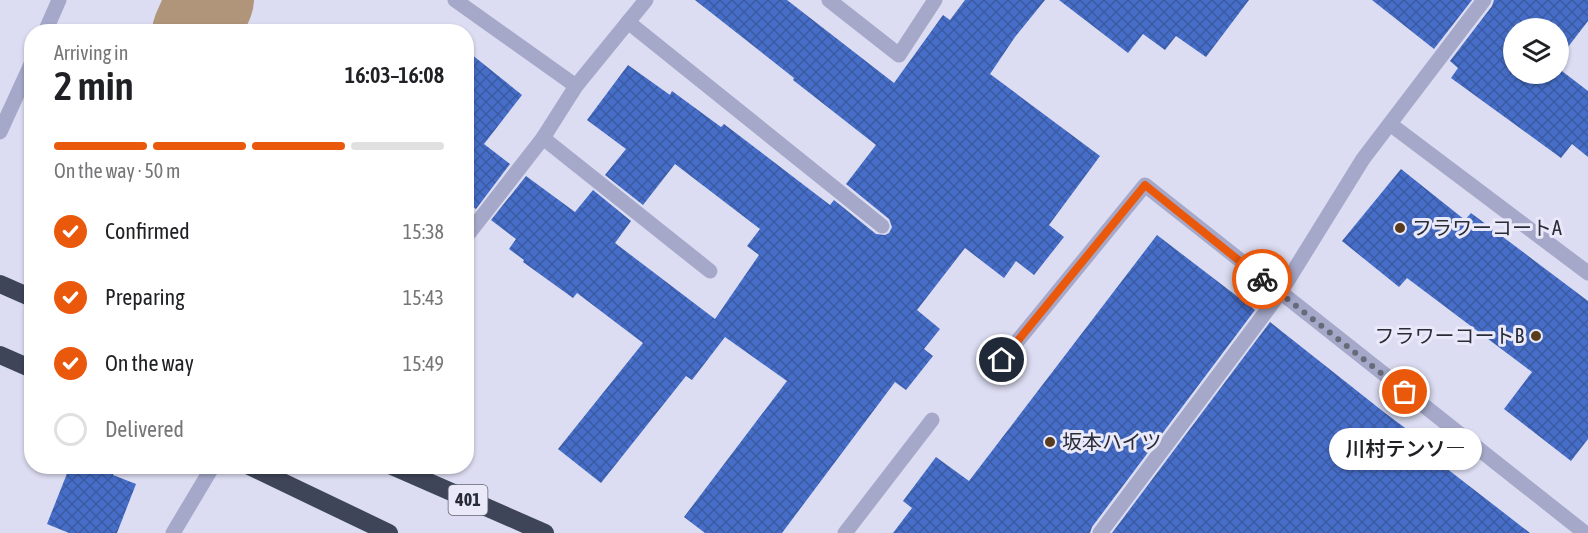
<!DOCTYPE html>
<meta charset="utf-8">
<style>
body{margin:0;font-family:"Asap Condensed","Noto Sans JP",sans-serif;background:#f2f2f2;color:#202124;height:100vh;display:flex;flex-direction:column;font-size:22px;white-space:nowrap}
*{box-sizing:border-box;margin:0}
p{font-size:20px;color:#757577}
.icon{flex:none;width:33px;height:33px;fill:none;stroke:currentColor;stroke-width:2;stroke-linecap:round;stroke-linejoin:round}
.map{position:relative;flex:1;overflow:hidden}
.side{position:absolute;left:24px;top:24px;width:450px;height:450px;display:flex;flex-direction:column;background:#fff;border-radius:24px;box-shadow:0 2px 4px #0004}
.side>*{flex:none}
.fabs{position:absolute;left:1503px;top:18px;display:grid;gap:12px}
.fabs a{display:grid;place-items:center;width:66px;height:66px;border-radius:50%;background:#fff;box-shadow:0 2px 4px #0004;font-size:30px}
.pin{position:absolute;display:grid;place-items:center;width:51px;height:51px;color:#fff;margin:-26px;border:3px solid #fff;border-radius:50%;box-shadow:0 2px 6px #0007}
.courier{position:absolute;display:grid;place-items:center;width:60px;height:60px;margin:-30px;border:4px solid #ea580c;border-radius:50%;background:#fff;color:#222;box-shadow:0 2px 8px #0007}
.bubble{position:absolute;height:42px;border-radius:21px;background:#fff;box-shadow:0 2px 4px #0004;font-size:20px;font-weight:600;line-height:42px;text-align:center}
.overview em{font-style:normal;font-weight:600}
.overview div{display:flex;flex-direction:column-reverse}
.overview{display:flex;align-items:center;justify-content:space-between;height:102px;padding:0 30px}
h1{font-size:39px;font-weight:600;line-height:45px}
.bar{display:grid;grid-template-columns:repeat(4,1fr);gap:9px 6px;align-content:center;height:72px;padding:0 30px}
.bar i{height:8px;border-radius:4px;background:#e0e0e0}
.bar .current{background:#ea580c}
.bar p{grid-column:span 4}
ol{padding:0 30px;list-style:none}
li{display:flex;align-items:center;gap:18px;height:66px}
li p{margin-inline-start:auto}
li .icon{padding:6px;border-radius:50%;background:#ea580c;color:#fff;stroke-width:4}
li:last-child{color:#757577}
li i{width:33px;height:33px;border:3px solid #e0e0e0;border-radius:50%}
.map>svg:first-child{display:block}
</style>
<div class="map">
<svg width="1588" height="533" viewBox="0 0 1588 533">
<defs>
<pattern id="building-cross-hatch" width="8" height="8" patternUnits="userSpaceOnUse" patternTransform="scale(1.5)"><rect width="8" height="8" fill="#466dc7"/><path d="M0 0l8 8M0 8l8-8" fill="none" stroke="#3a5aa2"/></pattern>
</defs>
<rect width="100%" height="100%" fill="#dcddf2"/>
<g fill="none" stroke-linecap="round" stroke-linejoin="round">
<path stroke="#b0957b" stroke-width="88" d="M196,32L210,0"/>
</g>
<g fill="url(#building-cross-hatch)">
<path d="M695,0H787L894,83L943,15L950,20L965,0H1045L1015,37L990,74L1100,156L1049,225L1064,237L1034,275L1016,261L1004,278L965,248L917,310L940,329L924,349L933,356L906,390L895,382L782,533H705L684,517L787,381L725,337L692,380L686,376L601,483L558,449L643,343L577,293L573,298L523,262L524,260L509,249L516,239L491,220L526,176L575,212L593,190L631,221L615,243L715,319L759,255L747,246L760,229L675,164L643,205L605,175L626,149L587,120L628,65L670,95L672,91L721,127L724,124L830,205L834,200L876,234L885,235L889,233L892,227L889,219L846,184L876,145L793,80L794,78Z"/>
<path d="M1059,0H1249L1206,57L1176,36L1165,50L1143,34L1128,53Z"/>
<path d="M1372,0H1472L1434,49Z"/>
<path d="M1494,0H1588V21L1558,60V28H1514V74H1558V68L1588,91V157L1572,144L1561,158L1451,78L1458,68L1450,61L1492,6Z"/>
<path d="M466,50L522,95L484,144L510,164L476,209L466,202Z"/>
<path d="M1401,169L1465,220L1471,213L1588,301V439L1571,461L1504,409L1532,372L1407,278L1399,287L1342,241Z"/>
<path d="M1157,235L1255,310L1092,527L1090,533H893L912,508L903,501L936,457L969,481Z"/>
<path d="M1270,322L1385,413L1451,462L1446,468L1530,533H1112Z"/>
<path d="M70,466H117L113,475L136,484L117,533H69L47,524Z"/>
</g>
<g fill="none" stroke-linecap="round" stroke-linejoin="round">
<g stroke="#a5a8c8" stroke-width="15">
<path d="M455,0L576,86"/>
<path d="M829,0L899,55L935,0"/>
<path d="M628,22L882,226"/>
<path d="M45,32L59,0"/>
<path d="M1390,124L1588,273"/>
<path d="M0,132L32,62"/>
<path d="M543,138L710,271"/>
<path d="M466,237L543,138L576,86L646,0"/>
<path d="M1002,360L1145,185L1585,533"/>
<path d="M173,533L213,466"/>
<path d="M845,533L932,420"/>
<path d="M1100,533L1280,293L1363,159L1484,0"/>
</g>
<g stroke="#3f4558" stroke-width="18">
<path d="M0,284L32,298"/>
<path d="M0,355L32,369"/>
<path d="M249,466L389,533"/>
<path d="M392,466L545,533"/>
</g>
</g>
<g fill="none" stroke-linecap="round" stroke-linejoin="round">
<path stroke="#676a78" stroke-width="6" stroke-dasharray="0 10.8" d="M1262,279L1405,392"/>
<path stroke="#ea580c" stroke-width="8" d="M1002,360L1145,185L1262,279"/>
</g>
<g fill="#593c1d" stroke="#e9e9fa" stroke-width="2">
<circle cx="1400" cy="228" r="6"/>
<circle cx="1536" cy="336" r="6"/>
<circle cx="1050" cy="442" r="6"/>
</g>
<g text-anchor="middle" stroke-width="6" stroke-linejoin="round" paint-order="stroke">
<rect fill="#e9e9fa" stroke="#626572" stroke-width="1.5" x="448.5" y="485" width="39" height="30" rx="4.5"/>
<g font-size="18" font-weight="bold" fill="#282c37">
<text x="468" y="506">401</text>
</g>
<g font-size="20" fill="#282c37" stroke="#e9e9fa" text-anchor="start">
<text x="1412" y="235">フラワーコートA</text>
<text x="1524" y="343" text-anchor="end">フラワーコートB</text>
<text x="1062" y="449">坂本ハイツ</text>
</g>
</g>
</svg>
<div class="fabs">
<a><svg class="icon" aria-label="layers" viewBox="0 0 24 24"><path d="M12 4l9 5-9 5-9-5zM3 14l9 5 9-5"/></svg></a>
</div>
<div class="pin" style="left:1405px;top:392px;background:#ea580c"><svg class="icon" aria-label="bag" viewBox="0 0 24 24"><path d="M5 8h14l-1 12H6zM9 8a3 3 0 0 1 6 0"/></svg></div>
<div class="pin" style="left:1002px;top:360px;background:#1f2937"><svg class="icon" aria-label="home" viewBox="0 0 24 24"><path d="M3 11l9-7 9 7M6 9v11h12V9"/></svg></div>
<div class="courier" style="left:1262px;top:279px"><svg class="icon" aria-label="bike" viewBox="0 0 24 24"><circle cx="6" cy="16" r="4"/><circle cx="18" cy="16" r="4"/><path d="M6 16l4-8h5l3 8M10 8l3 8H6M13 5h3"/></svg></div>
<div class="bubble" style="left:1329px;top:428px;width:153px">川村テンソ―</div>
<section class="side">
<div class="overview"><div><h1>2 min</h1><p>Arriving in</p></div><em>16:03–16:08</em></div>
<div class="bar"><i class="current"></i><i class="current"></i><i class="current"></i><i></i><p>On the way · 50 m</p></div>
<ol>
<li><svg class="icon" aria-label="check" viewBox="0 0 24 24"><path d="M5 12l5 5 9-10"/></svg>Confirmed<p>15:38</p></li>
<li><svg class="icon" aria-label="check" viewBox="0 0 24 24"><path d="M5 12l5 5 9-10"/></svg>Preparing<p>15:43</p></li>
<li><svg class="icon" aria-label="check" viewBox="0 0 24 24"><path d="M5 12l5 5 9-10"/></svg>On the way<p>15:49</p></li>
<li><i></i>Delivered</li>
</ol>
</section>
</div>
